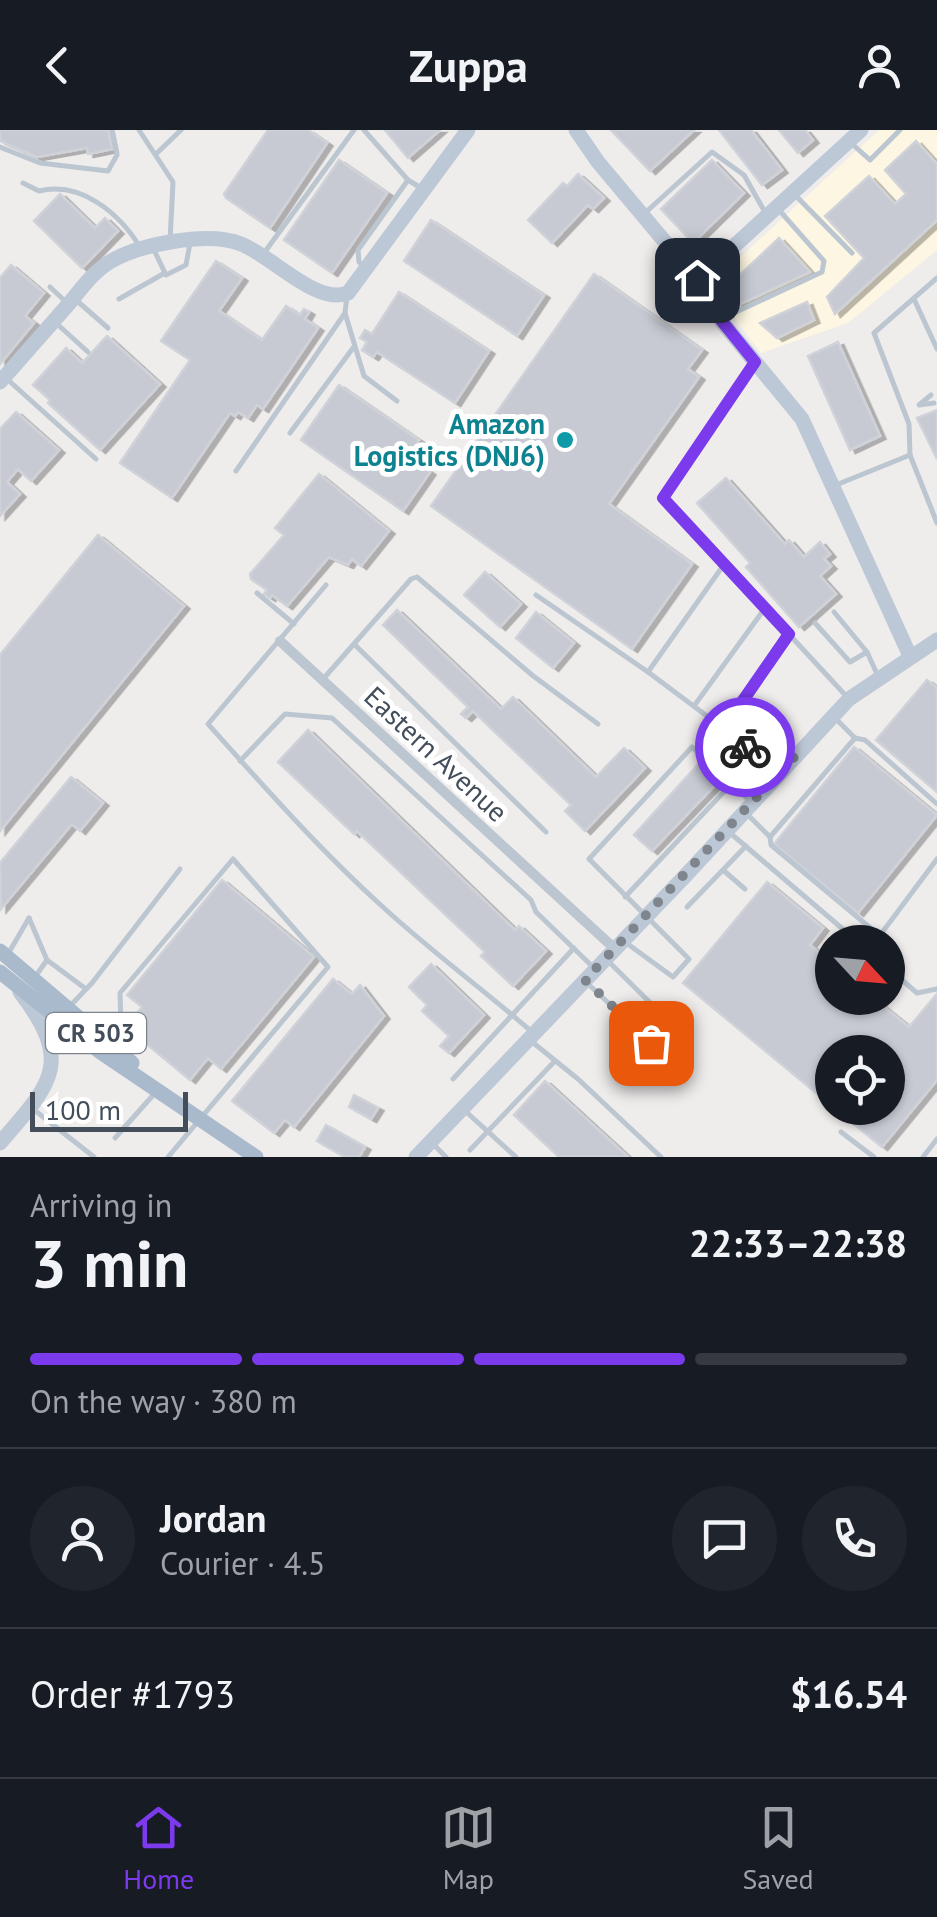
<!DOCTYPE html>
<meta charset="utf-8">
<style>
body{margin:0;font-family:"PT Sans",sans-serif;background:#20242c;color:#f1f3f6;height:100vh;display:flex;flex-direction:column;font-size:38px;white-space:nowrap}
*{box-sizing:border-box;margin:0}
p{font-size:32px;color:#9ea1a6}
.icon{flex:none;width:55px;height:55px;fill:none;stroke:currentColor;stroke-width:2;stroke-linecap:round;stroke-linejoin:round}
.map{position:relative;height:1027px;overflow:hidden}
.panel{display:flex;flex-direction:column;background:#171b24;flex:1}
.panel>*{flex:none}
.needle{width:65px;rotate:116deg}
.tools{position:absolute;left:815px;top:795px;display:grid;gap:20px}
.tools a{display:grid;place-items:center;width:90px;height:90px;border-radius:50%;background:#171b24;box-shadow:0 2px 8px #0004;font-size:50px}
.scale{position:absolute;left:30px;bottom:25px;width:158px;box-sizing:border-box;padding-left:10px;border:5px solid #434e5a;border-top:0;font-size:28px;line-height:35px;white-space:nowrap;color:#434e5a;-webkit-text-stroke:8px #fff;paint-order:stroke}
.pin{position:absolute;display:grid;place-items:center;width:85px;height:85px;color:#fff;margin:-42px;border-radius:20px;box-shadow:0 5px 15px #0006}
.courier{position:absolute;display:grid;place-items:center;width:100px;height:100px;margin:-50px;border:8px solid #7c3aed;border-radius:50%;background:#fff;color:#222;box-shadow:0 2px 12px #0007}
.overview em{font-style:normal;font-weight:700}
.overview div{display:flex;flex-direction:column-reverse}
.overview{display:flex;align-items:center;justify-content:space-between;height:170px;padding:0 30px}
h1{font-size:65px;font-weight:700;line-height:75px}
.bar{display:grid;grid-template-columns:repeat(4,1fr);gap:15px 10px;align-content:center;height:120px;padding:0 30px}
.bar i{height:12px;border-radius:8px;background:#363941}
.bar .active{background:#7c3aed}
.bar p{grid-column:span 4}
.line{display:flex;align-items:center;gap:25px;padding:0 30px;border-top:2px solid #363941}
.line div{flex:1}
.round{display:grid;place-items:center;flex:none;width:105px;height:105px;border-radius:52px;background:#20242c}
header{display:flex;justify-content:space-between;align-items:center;height:130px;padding:0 30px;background:#171b24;font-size:45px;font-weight:700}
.dock{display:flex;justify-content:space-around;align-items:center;height:140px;border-top:2px solid #363941;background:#171b24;font-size:28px;color:#9ea1a6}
.dock a{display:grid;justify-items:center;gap:5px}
.dock .active{color:#7c3aed}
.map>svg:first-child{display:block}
</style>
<header><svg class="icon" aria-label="back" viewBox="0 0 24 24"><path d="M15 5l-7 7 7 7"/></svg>Zuppa<svg class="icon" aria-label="person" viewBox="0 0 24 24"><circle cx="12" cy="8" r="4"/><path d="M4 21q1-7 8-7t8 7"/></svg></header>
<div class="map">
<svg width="937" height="1027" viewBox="0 0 937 1027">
<defs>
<filter id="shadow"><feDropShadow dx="5.5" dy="3" stdDeviation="0" flood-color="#0004"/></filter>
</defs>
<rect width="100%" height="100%" fill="#efecec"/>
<path fill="#fdf6e2" d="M879,0H937V120L848,193L761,223L734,188L717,157L725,141Z"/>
<g fill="#c7cad2" stroke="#cfd2d8" stroke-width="2.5" filter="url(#shadow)">
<path d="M0,0H108L112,19L88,24L87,18L37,27L0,11Z"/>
<path d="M268,0H308L327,13L270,98L226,68L224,64Z"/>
<path d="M385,0H440L408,28Z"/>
<path d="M611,0H694L650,41Z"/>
<path d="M719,0H751L782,40L762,55Z"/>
<path d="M779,0H805L813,10L798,23Z"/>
<path d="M916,11L937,34V90L835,184L827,167L864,128L825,86L869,46L895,74L906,64L885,40Z"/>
<path d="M339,30L387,63L332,143L284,110Z"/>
<path d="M712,30L744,63L693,113L661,79Z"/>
<path d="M578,44L604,68L593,79L588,75L552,113L528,90L563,53L567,56Z"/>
<path d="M60,64L95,98L105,88L118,101L82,138L34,91Z"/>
<path d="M431,90L544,165L517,206L404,131Z"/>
<path d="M779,108L810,142L738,175L726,158Z"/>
<path d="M216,131L242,148L219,181L262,210L286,176L300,185L304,179L309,182L305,189L318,198L263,279L257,275L248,288L238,282L235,286L230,283L172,368L120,333L190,230L161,211Z"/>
<path d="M11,135L44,163L25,186L34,193L0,234V148Z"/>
<path d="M594,144L702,220L688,239L699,247L609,374L692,434L632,519L431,376Z"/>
<path d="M399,162L489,221L455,273L377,222L373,227L362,220L367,212L360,208L365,200L372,204Z"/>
<path d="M807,172L814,190L777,208L760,193Z"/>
<path d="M107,206L160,254L100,320L48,273L50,270L33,255L66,218L82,233Z"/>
<path d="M838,212L880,306L850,320L808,226Z"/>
<path d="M339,255L419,310L407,326L430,342L403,381L301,310Z"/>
<path d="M937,280V329L917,288Z"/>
<path d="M16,282L59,320L31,351L18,339L7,352L20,364L0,386V299Z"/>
<path d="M319,344L389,401L361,436L352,429L348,435L329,427L287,476L272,465L270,468L264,464L267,460L251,449L250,444L284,405L275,398Z"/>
<path d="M726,348L785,414L789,410L804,427L820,412L830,424L824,429L831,436L820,446L836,464L799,497L746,437L750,433L697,373Z"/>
<path d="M98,405L184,476L0,701V525Z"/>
<path d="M485,442L521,474L500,497L464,465Z"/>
<path d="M397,480L501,579L513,567L596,647L624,618L645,638L585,701L565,681L571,675L473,581L466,588L461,584L468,577L383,495Z"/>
<path d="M536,482L574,513L553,538L516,508Z"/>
<path d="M927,550L937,558V662L876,610Z"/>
<path d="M308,600L515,800L519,796L546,821L513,856L481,826L485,822L357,701L354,704L278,632Z"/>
<path d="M854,617L937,685L858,783L774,714Z"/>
<path d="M701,631L720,650L652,721L634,705Z"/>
<path d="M71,647L103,673L80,701L72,694L1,779L0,733Z"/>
<path d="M222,750L314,827L221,939L208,928L190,950L126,897L142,877L127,865Z"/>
<path d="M767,752L823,798L810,815L832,834V868H873L909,897L937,864V950L882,1017L834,978H888V922H832V976L683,853Z"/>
<path d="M431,834L484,885L449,923L440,916L449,906L422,881L427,875L409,857Z"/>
<path d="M333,849L352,864L360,855L384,886L294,997L285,990L274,1003L232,971Z"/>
<path d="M545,951L628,1027H559L514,985Z"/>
<path d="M354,965L378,978L371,989L349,977Z"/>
<path d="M326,995L365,1017L359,1027H345L317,1011Z"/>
</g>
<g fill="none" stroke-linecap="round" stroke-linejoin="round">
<g stroke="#bbc6d0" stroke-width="5">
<path d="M139,0L173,52L170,111"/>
<path d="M364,0L408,50L421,58"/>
<path d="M851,13L870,30L900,0"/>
<path d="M0,17L40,33L108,41L117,25L112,0"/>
<path d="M156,24L181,0"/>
<path d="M23,53L39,61C81,51 119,83 140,117"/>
<path d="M795,65L852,123"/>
<path d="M646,82L712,22L744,45L766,84"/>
<path d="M154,120L166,145L186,135L190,113"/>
<path d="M264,123L354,0"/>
<path d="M364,137L359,132L358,120L408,50"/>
<path d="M50,157L66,172"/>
<path d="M119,169L163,144"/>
<path d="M667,169L680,154L694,151"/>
<path d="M914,169L937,219"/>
<path d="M76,170L108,198"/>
<path d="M345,183L364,246L397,271"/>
<path d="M723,188L822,142L824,131L779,80"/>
<path d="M56,193L88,222"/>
<path d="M753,234L663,368L848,568"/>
<path d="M7,249L96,329"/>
<path d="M931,265L919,275L934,273"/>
<path d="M290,303L353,218"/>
<path d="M910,325L909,294L874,203L937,148"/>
<path d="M236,341L345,183L347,166"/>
<path d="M836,355L910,325L937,393"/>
<path d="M725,433L648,542L723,598L789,504"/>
<path d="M326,455L208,594C265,658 321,721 384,778C432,822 484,860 532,902"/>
<path d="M257,463L294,494"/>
<path d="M536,465L648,542"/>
<path d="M834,482L867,522L877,544"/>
<path d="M815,493L850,532L867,522"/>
<path d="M354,514L546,702"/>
<path d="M324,548L411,449L417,447L532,545L598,594"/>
<path d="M694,576L765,478"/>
<path d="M837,590L855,608L865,610L937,674"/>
<path d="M723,598L755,623H791"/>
<path d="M240,631L285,584L332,588L531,770L536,782L593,837"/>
<path d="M746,683L770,707L771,715L880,806"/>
<path d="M729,702L858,812"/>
<path d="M770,707L855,608"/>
<path d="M723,740L745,759"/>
<path d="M625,767L732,653"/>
<path d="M687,777L746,716"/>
<path d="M29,788L47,830"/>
<path d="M625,812L673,847L689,829L589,729L692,617L749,670"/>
<path d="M875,812L937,729"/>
<path d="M8,824L29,788"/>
<path d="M888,838L917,863L937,859"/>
<path d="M35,847L47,830L86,859"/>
<path d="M586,852L673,933L691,913L608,831"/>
<path d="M70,876L92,853L180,739"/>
<path d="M111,910L121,895L120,863L233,729L328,837L168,1027"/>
<path d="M531,911L578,949L661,1027"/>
<path d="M453,949L574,818"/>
<path d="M33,979L94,1027"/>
<path d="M463,979L516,1027"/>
<path d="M841,1002L874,1027"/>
<path d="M115,1008L155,963"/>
<path d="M434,1015L446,1027"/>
<path d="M470,1020L554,932"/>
<path d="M923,1027L937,1009"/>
</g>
<path stroke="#bbc6d0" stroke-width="10" d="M280,511L615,819"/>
<g stroke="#bdc8d7" stroke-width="15">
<path d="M576,0L598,32L697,150L723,193L802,289L910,526"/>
<path d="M697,150L861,0"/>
<path d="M0,252C22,227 44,202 66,177C79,162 91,144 108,133C138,114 208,101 241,114C271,125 317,176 348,163L468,0"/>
<path d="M0,1013C52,953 74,933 20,862"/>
<path d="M416,1027L687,744L849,569L937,510"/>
</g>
<g stroke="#a9bacd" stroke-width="15">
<path d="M0,821L132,933"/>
<path d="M0,842L99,921L256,1027"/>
</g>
</g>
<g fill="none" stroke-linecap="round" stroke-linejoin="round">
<path stroke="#7f858d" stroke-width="10" stroke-dasharray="0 18" d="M651,913L585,850L799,622C780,624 760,629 745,617"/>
<path stroke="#7c3aed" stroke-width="12" d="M697,150L712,179L755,232L663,368L789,504L724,598L745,617"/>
</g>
<circle fill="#0f9aa8" stroke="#fff" stroke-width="4" cx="565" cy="310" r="10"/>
<g text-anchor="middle" stroke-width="10" stroke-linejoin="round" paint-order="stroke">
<rect fill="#fff" stroke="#7b838c" stroke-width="2.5" x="46" y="883" width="100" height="40" rx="8"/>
<g font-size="25" font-weight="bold" fill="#434e5a">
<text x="96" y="912">CR 503</text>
</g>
<g font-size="28" font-weight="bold" fill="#0d838f" stroke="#fff" text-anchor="end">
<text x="545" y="304">Amazon<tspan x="545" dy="32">Logistics (DNJ6)</tspan></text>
</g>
<g font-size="28" fill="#434e5a" stroke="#fff">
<text transform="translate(436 624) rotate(43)" y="10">Eastern Avenue</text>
</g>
</g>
</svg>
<div class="tools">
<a><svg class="needle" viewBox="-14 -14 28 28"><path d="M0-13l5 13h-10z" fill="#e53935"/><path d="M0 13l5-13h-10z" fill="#9ea1a6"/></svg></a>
<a><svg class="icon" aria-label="locate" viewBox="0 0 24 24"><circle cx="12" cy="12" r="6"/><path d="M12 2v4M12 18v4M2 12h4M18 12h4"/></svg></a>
</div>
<div class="scale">100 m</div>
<div class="pin" style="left:651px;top:913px;background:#ea580c"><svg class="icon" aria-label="bag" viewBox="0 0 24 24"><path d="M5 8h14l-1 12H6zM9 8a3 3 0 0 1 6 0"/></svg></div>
<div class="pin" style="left:697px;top:150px;background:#1f2937"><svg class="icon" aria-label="home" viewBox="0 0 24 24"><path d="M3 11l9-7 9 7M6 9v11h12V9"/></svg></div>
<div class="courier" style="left:745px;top:617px"><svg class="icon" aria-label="bike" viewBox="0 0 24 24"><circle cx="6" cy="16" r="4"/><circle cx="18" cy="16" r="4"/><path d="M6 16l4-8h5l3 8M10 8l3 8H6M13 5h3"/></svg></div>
</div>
<section class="panel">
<div class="overview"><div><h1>3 min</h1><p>Arriving in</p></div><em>22:33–22:38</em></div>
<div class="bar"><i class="active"></i><i class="active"></i><i class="active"></i><i></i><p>On the way · 380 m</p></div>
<div class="line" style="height:180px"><a class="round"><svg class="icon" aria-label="person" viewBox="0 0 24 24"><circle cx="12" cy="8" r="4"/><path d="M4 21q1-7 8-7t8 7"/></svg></a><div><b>Jordan</b><p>Courier · 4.5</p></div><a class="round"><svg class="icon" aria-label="chat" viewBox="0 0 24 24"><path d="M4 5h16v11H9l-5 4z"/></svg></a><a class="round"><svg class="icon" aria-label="phone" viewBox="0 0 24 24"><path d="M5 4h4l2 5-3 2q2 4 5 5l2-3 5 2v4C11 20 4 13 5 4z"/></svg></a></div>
<div class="line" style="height:130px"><div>Order #1793</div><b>$16.54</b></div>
</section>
<nav class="dock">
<a class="active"><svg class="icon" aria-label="home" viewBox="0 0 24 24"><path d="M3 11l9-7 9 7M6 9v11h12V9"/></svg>Home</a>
<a><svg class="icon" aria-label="map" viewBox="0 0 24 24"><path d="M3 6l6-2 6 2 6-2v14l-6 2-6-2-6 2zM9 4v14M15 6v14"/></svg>Map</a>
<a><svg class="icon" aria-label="saved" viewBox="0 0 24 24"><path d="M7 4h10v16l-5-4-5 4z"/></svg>Saved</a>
</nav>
